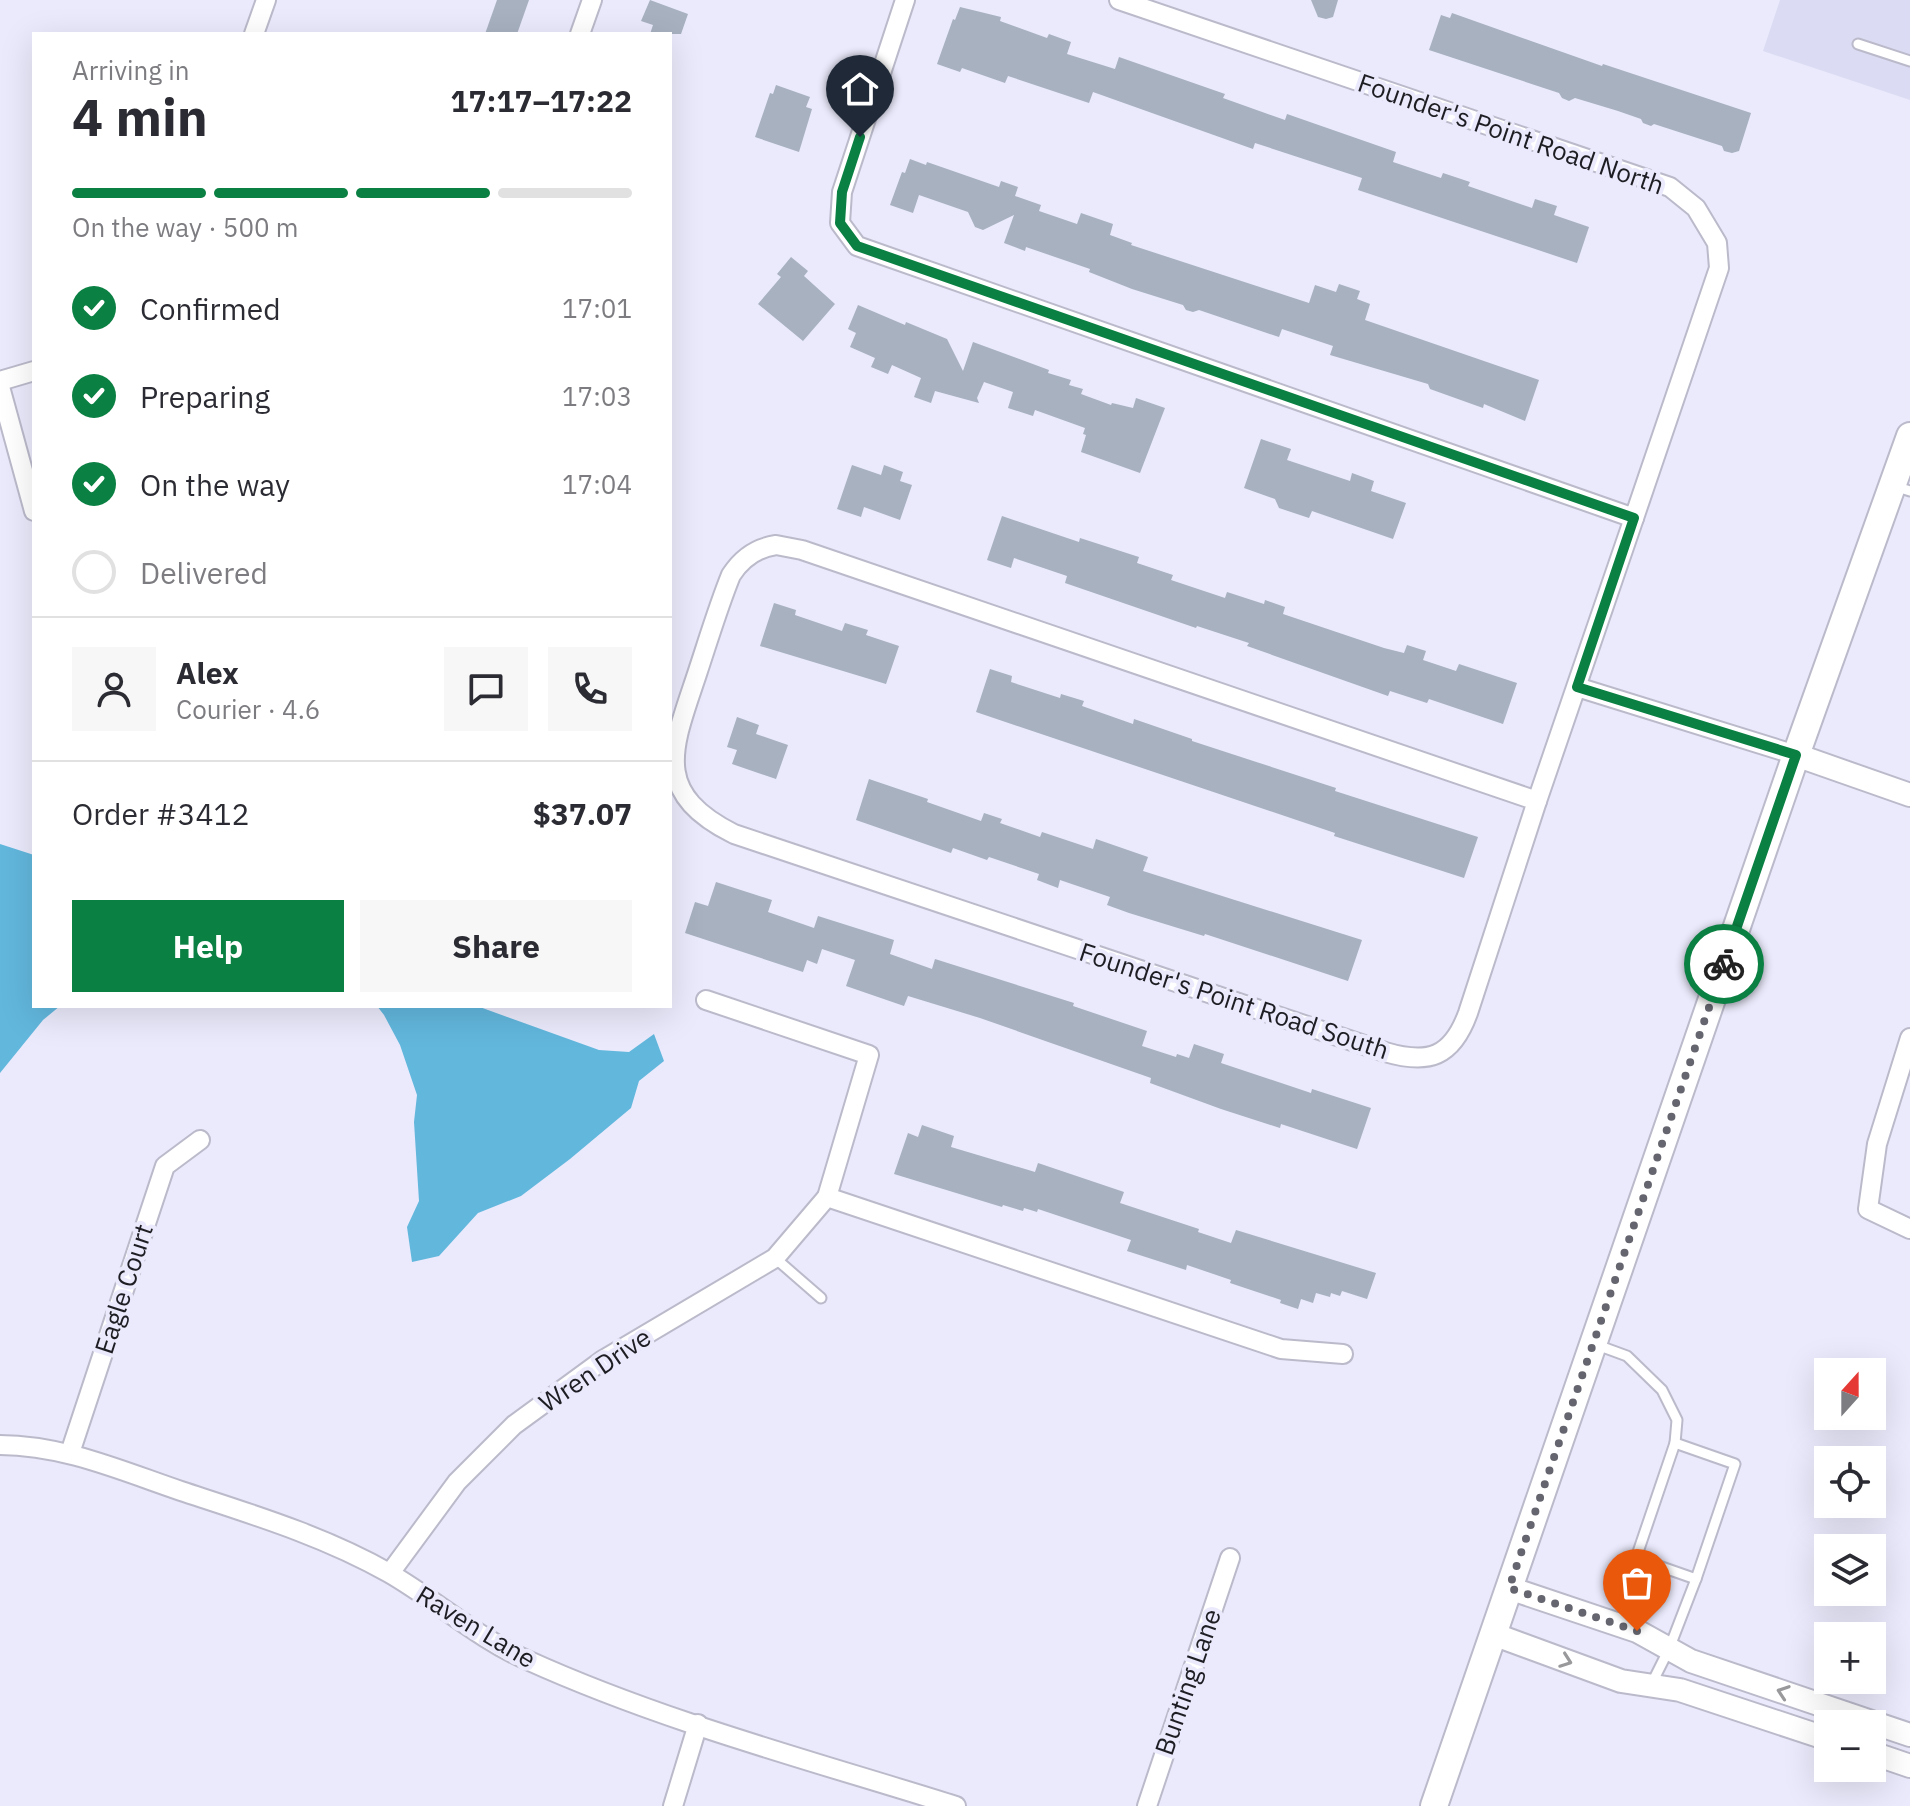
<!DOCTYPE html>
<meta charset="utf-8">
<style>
body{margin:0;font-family:"IBM Plex Sans",sans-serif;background:#f7f7f7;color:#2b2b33;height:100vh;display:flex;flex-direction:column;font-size:30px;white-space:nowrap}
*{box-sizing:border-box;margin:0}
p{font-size:26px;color:#7c7c81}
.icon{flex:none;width:44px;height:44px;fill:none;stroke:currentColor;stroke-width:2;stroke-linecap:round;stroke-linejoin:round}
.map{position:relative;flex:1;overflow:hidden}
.drawer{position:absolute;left:32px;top:32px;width:640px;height:976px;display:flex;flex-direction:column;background:#fff;border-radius:0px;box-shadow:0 8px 32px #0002}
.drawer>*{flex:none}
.needle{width:52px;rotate:21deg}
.tools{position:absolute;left:1814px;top:1358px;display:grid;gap:16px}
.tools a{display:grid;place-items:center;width:72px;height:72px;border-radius:0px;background:#fff;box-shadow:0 8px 32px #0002;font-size:40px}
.pin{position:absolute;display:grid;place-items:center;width:68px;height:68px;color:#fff;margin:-82px -34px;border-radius:50% 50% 50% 0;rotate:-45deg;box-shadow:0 0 8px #0007}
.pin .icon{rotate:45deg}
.courier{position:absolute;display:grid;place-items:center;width:80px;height:80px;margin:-40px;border:6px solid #0b8043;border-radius:50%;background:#fff;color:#222;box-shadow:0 2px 10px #0007}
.overview em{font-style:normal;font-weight:700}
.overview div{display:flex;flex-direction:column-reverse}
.overview{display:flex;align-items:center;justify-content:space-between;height:136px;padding:0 40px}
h1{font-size:52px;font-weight:700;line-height:60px}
.bar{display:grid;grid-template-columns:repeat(4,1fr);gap:12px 8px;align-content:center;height:96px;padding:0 40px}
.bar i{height:10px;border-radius:6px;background:#e1e1e2}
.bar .current{background:#0b8043}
.bar p{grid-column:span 4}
.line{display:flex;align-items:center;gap:20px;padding:0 40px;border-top:2px solid #e1e1e2}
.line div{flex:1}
.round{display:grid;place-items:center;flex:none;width:84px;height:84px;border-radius:0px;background:#f7f7f7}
ol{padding:0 40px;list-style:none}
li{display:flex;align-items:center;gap:24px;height:88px}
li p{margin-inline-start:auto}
li .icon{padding:8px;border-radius:50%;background:#0b8043;color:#fff;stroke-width:4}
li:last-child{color:#7c7c81}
li i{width:44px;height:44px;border:4px solid #e1e1e2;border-radius:50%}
.cta{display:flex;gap:16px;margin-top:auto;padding:16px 40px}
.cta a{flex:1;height:92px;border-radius:0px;background:#0b8043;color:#fff;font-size:32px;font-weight:700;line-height:92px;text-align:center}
.cta a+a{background:#f7f7f7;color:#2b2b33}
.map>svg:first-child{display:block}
</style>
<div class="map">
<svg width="1910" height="1806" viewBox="0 0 1910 1806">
<rect width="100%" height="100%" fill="#eaeafc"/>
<path fill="#dbdbf3" d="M1780,0H1910V100L1763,51Z"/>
<g fill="#62b7dd">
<path d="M0,844L34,855V1006H60L43,1020L0,1073Z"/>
<path d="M377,1006H477L599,1050L629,1052L654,1034L664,1061L639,1081L631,1108L570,1159L521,1196L478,1213L439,1256L412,1262L407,1227L419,1201L414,1122L417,1095L400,1045L384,1015Z"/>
</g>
<g fill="#a7b1c0">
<path d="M497,0H529L517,34H485Z"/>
<path d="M650,0L688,14L681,34H650L653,25L641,21Z"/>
<path d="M1311,0H1338L1333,17L1326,19L1318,17Z"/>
<path d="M960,7L1001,17L1000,21L1047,38L1049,34L1071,42L1067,54L1115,69L1119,57L1225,94L1223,98L1285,120L1287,114L1396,152L1393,162L1441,178L1443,173L1470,182L1468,186L1532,208L1535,199L1557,206L1554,215L1589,227L1577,263L1358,190L1362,178L1255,143L1253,149L1093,92L1089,103L1008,76L1005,83L962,68L960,72L937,64L953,19L955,20Z"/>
<path d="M1452,13L1602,66L1603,64L1751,113L1739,151L1732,153L1724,151L1722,146L1654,124L1651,126L1643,123L1641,119L1618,111L1575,98L1569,101L1562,98L1559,93L1429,50L1441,15L1450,18Z"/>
<path d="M776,85L810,97L806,107L812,109L799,152L755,137L770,93L773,94Z"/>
<path d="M910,159L926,165L927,162L999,187L1001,181L1018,187L1015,196L1041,205L1039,211L1077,224L1081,213L1113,224L1110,235L1132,243L1131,245L1309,303L1315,285L1336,292L1339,284L1360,291L1357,299L1370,304L1365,320L1539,380L1525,421L1484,404L1483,408L1430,389L1428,384L1330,355L1333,346L1282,329L1279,337L1199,310L1193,312L1186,310L1183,305L1132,289L1089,272L1090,269L1026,247L1025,251L1004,243L1014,215L983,230L975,227L968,212L919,195L913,213L890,205L902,172L905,173Z"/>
<path d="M791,257L808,271L804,276L835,304L803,341L758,304L781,277L777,274Z"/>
<path d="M858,305L905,325L906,322L947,339L963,371L973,342L1049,370L1048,373L1071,380L1069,385L1083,389L1081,394L1111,405L1112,403L1133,408L1136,398L1165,408L1140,473L1081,452L1086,435L1083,434L1085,428L1035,410L1033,416L1008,408L1013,392L984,382L977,398L979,403L935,391L931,403L914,397L921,378L892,365L888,374L871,367L875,358L850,347L856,333L848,329Z"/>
<path d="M1261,439L1291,449L1287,460L1350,481L1352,473L1374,481L1371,491L1406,503L1393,539L1312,511L1309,518L1279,508L1275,499L1244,488Z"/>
<path d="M852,465L881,475L884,465L903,472L900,481L912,485L900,520L864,507L861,517L837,509Z"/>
<path d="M1002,516L1079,542L1080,538L1139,557L1137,563L1173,575L1171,580L1225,598L1227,592L1264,604L1265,600L1285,607L1283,614L1384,648L1404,653L1407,645L1426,651L1423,660L1456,671L1459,664L1517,683L1503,724L1429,699L1427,703L1390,691L1388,696L1247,646L1249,643L1197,626L1196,628L1065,583L1067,576L1014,558L1011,568L987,560Z"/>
<path d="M774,603L796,610L795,615L842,631L845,623L868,630L866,635L899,646L886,684L760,646Z"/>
<path d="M990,669L1012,676L1011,682L1060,698L1061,694L1084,701L1082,706L1133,724L1134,719L1192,739V741L1336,788L1335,791L1478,837L1464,878L1334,836L1335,833L976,712Z"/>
<path d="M737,717L759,725L756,734L788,745L776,779L732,764L737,750L727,747Z"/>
<path d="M869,779L928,799L927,802L981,821L984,813L1002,819L1000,823L1040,837L1042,832L1093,849L1096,839L1148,857L1143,871L1362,940L1348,981L1205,934L1204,936L1129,913L1107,905L1110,897L1060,880L1058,888L1037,880L1039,874L989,857L987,860L953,848L951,853L856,820Z"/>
<path d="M716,882L772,900L768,912L814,928L818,916L894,940L890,954L932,969L935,959L1074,1003L1073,1006L1147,1031L1142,1046L1176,1057L1177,1054L1189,1058L1194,1044L1224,1054L1221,1063L1311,1093L1312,1089L1371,1108L1357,1149L1281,1124L1280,1128L1221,1109L1150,1083L1151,1078L980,1018L908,996L904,1006L846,986L855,960L822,949L817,964L807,960L803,972L685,933L695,902L708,906Z"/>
<path d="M922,1125L954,1136L951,1147L1035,1172L1038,1163L1124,1192L1120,1203L1199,1229L1198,1232L1231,1243L1236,1230L1376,1273L1367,1299L1342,1291L1340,1296L1331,1293L1330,1297L1316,1293L1313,1303L1301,1299L1298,1309L1280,1303L1281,1300L1230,1283L1231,1280L1187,1265L1186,1270L1127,1251L1131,1240L1038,1209L1037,1212L1024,1208L1023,1211L1003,1205L1002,1207L894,1174L908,1133L918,1137Z"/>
</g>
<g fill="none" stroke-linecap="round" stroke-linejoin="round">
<g stroke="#bbbacb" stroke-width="13">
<g id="service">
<path d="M1858,44L1910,61"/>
<path d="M1894,486L1910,491"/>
<path d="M775,1258L821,1298"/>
<path d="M1597,1345L1627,1356L1662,1390L1677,1420L1675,1443L1636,1558L1696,1579L1669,1649L1652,1683"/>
<path d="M1675,1443L1735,1464L1696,1579"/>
</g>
</g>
<g stroke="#bbbacb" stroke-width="22">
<g id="minor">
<path d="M905,0L842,192L840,223L857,246L1634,518L1719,268L1717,243L1696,208L1670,187L1119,0"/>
<path d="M254,34L266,0"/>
<path d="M580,34L592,0"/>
<path d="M0,381L34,371"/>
<path d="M0,387L34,511"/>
<path d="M776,545L802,550L1537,801L1468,1013C1452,1057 1429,1065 1385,1052L734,834C650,792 673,747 697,674C708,641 718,607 731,575C742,558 756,548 776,545Z"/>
<path d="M1577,687L1796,755"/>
<path d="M1537,801L1634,518"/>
<path d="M706,1000L869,1055L827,1197"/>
<path d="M1910,1038L1877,1144L1868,1209L1910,1229"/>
<path d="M0,1445C63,1445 122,1471 181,1491C251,1514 324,1536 389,1573C436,1600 477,1638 527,1660C664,1722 813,1761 956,1806"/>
<path d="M70,1453L165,1166L200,1140"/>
<path d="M390,1573L457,1482L514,1425L603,1360L775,1258L827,1197L1281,1349L1343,1354"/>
<path d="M673,1806L698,1724"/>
<path d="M1147,1806L1230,1558"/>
</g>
</g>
<g stroke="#bbbacb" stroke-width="26">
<g id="tertiary">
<path d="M1796,755L1910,795"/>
<path d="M1509,1588L1637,1631L1691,1661L1910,1735"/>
<path d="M1493,1634L1621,1681L1680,1690L1828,1739"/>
<path d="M1872,1753L1910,1766"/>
</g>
</g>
<g stroke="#bbbacb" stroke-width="30">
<path id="secondary" d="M1434,1806L1796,755L1910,436"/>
</g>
<use href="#service" stroke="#fff" stroke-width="9"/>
<use href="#minor" stroke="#fff" stroke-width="18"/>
<use href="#tertiary" stroke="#fff" stroke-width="22"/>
<use href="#secondary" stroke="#fff" stroke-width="26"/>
</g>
<defs><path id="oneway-chevron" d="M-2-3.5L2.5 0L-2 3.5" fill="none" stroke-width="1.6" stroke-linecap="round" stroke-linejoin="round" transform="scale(2)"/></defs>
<g stroke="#99999c">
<use href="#oneway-chevron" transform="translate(1566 1661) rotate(20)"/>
<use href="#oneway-chevron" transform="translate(1783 1692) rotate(-161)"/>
</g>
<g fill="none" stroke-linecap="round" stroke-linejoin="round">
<path stroke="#65656f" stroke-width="8" stroke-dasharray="0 14.4" d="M1637,1631L1509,1588L1724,964"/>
<path stroke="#0b8043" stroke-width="10" d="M860,137L842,192L840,223L857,246L1634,518L1577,687L1796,755L1724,964"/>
</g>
<g text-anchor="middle" stroke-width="8" stroke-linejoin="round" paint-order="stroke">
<g font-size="26" fill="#1d1d23" stroke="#eaeafc">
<text transform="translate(1511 134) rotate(19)" y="9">Founder's Point Road North</text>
<text transform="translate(1234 1001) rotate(18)" y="9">Founder's Point Road South</text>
<text transform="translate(124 1289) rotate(-72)" y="9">Eagle Court</text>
<text transform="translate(595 1370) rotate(-34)" y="9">Wren Drive</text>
<text transform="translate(476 1627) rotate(31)" y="9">Raven Lane</text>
<text transform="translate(1188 1682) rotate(-71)" y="9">Bunting Lane</text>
</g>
</g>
</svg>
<div class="tools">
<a><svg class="needle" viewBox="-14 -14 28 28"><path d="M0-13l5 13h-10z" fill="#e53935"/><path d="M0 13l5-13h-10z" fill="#7c7c81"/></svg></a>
<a><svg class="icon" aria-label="locate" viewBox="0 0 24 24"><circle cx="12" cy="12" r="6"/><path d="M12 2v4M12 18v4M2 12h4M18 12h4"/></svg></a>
<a><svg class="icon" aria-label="layers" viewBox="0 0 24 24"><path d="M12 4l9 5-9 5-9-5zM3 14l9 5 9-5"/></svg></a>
<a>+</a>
<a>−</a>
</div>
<div class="pin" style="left:1637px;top:1631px;background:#ea580c"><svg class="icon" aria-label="bag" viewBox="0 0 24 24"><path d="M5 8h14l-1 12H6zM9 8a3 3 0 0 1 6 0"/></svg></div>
<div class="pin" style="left:860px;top:137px;background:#1f2937"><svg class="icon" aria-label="home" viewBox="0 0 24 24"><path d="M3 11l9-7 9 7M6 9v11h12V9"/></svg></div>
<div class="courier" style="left:1724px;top:964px"><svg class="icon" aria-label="bike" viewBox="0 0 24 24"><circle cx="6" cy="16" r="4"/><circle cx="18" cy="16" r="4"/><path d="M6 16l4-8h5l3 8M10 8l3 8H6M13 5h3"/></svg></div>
<section class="drawer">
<div class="overview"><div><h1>4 min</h1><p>Arriving in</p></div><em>17:17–17:22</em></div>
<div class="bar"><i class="current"></i><i class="current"></i><i class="current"></i><i></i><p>On the way · 500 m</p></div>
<ol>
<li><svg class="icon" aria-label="check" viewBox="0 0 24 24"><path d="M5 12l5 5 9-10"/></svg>Confirmed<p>17:01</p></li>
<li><svg class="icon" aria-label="check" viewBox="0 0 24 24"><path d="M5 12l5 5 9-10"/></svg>Preparing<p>17:03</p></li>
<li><svg class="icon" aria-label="check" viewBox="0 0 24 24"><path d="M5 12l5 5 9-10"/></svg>On the way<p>17:04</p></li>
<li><i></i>Delivered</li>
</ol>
<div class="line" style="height:144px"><a class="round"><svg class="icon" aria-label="person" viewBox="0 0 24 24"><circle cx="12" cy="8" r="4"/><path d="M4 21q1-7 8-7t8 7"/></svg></a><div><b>Alex</b><p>Courier · 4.6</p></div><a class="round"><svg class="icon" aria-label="chat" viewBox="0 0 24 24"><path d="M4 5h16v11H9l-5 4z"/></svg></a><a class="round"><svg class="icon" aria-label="phone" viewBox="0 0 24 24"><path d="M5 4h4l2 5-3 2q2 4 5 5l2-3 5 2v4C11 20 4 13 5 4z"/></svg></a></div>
<div class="line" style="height:104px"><div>Order #3412</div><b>$37.07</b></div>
<div class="cta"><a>Help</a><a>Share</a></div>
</section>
</div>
